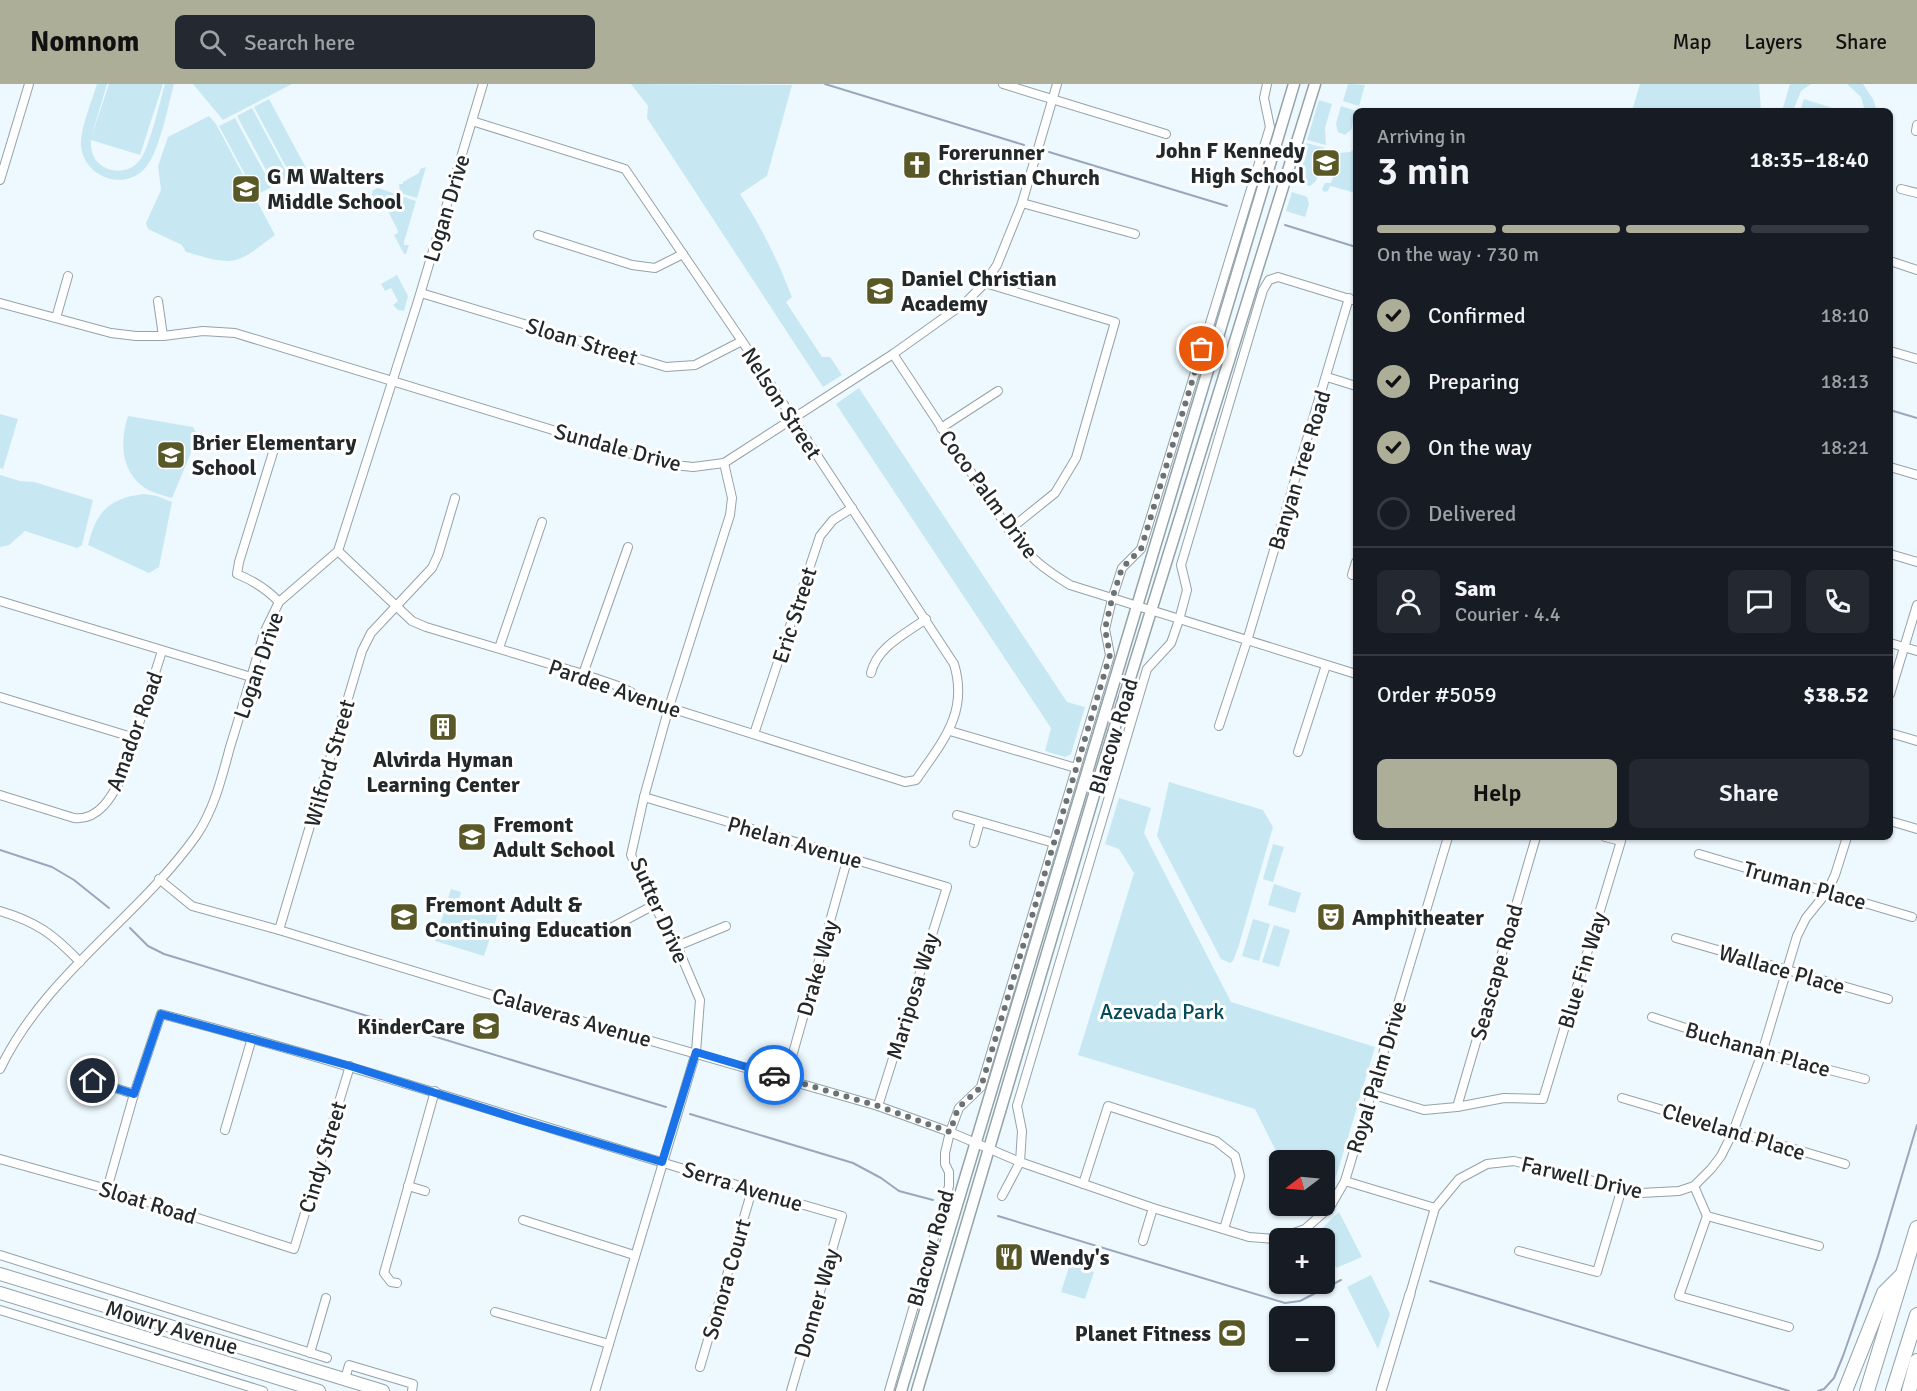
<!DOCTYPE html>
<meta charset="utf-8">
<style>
body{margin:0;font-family:Signika,sans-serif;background:#242831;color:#f1f3f6;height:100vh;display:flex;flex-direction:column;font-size:22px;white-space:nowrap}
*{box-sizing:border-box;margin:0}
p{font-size:20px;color:#9ea1a6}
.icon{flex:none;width:33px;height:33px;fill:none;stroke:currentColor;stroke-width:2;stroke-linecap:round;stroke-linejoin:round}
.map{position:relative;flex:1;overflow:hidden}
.sheet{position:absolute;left:1353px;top:24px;width:540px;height:732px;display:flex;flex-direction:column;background:#171b24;border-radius:9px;box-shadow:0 2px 4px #0004}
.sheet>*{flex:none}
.needle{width:39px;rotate:254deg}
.controls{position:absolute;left:1269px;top:1066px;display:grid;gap:12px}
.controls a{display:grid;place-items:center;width:66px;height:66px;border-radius:9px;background:#171b24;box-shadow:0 2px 4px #0004;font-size:30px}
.pin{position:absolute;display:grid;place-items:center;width:51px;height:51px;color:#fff;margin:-26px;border:3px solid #fff;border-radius:50%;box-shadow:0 2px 6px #0007}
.courier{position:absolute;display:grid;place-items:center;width:60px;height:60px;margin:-30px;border:4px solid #1a73e8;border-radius:50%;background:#fff;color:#222;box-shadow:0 2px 8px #0007}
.overview em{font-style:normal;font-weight:600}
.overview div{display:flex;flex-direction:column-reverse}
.overview{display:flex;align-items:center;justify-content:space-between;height:102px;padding:0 24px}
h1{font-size:39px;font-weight:600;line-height:45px}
.bar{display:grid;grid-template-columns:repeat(4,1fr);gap:9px 6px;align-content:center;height:72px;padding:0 24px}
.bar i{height:8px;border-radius:4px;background:#363941}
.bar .on{background:#acae98}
.bar p{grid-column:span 4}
.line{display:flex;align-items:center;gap:15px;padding:0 24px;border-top:2px solid #363941}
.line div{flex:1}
.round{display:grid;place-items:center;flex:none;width:63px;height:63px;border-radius:9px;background:#242831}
ol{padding:0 24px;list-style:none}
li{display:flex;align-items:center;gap:18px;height:66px}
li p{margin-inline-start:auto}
li .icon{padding:6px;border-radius:50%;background:#acae98;color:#111;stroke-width:4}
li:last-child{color:#9ea1a6}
li i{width:33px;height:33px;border:3px solid #363941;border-radius:50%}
.button{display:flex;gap:12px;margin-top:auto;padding:12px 24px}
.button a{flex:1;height:69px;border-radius:9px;background:#acae98;color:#111;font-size:24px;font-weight:600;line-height:69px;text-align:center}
.button a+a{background:#242831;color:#f1f3f6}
header{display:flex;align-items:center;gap:36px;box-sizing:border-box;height:84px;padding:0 30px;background:#acae98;color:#111}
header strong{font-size:28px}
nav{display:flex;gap:33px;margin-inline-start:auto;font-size:21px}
.search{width:420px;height:54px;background:#242831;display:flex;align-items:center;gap:15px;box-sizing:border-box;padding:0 21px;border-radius:9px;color:#9ea1a6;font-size:22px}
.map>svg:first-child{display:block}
</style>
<header>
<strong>Nomnom</strong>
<div class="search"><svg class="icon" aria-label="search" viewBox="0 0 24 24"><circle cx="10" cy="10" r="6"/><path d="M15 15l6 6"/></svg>Search here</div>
<nav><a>Map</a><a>Layers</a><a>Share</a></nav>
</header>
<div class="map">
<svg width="1917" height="1307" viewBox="0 0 1917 1307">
<rect width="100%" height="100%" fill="#edf9fe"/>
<g fill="#c7e8f3">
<path d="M97,0H107L91,54L109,0H163L140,71L91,56C90,67 94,78 104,83C118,91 136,86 143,71C152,53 159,21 165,0H174C168,22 160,66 146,83C126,108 84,94 81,62C80,45 92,17 97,0Z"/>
<path d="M193,0H292L223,36Z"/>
<path d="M631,0L792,1L767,92L740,110C761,142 778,177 792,213L786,218L822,273H830L842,291L823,303L647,34L648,22Z"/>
<path d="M1348,0L1365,1L1359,22L1343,17Z"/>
<path d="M1640,0H1759L1761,27H1632Z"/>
<path d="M1790,0H1811L1801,7L1793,27H1782Z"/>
<path d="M1847,0H1863L1873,15L1877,27H1865L1861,13Z"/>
<path d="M269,15L306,84L291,92L254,23Z"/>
<path d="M1804,15L1842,27H1800Z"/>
<path d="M1319,16L1332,20L1325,44L1326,61L1307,56Z"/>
<path d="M1341,22L1356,27L1351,46L1345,51L1338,48L1336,40Z"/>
<path d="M252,24L289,93L274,101L237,32Z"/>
<path d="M209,32L216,40L275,151C234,182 236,182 186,168L182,161L148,145L146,139L161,106L158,82L168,53Z"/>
<path d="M235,34L272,103L256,111L219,42Z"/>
<path d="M1306,59L1325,64L1316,97L1310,102L1294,98Z"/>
<path d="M1356,64V109L1330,102L1328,107L1324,108L1322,105L1325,99H1331L1340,69L1350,68Z"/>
<path d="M426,83L417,114L400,109L399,100H403V98L419,89L420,85Z"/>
<path d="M378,104L416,117L404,158V161H409L406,170H404L394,151L398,149V147L383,117H375L372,110L373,106Z"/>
<path d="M1292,108L1307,113L1309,120L1305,133L1286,127Z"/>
<path d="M397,191L408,212L404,227L398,226L393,221L398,217L391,204L385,207L381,200Z"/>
<path d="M859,304L1067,618L1085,623L1071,670L1065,673L1045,667L1051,644L836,320Z"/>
<path d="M0,330L18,335L3,385L0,384Z"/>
<path d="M128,332L193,343L198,352L172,414C163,411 152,409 145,404C120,387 120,357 128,332Z"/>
<path d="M0,391L20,397L34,398L93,416L82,461L77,464L25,447L9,461L0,463Z"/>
<path d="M144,410L157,412L172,418L159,483L149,489L88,461C96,428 109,414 144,410Z"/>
<path d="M1169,698L1263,726L1273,743L1238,864L1233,877L1230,879L1221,875L1157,752Z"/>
<path d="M1119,714L1151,724L1144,749L1231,918L1375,963L1337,1090L1325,1116L1324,1077H1281L1255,1025L1078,971L1134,789L1119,765L1105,760Z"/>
<path d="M1273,760L1284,763L1273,798L1263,795Z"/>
<path d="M1274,800L1301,809L1295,829L1268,821Z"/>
<path d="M451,805L461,808C453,833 483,841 490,817L501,820L484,872L435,857Z"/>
<path d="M1253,835L1270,840L1259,877L1242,872Z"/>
<path d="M1274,841L1290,846L1279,883L1262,878Z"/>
<path d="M1339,1128L1362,1173L1336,1184L1325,1160L1324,1155H1322L1319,1147Z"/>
<path d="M1070,1180L1094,1188L1085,1215L1061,1208Z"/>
<path d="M1371,1191L1390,1230L1378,1265L1347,1203Z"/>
</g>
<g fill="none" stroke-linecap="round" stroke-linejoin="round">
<g stroke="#9aa6bb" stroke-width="2">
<path d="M825,0L1024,61"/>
<path d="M1049,68L1227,122"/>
<path d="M1285,141L1356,163"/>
<path d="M1890,326L1917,334"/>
<path d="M0,766L52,783L74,796L109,824"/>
<path d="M130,844L148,862L164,870L666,1023"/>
<path d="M690,1030L853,1079L881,1094L899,1107L933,1116"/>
<path d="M998,1132L1285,1219L1300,1217L1341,1196"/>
<path d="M1430,1197L1789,1307"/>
<path d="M1818,1307L1824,1305L1834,1294L1843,1272L1878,1172L1917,1041"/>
</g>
<g stroke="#94a3a8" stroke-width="10">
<g id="minor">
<path d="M1003,0L1166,50"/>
<path d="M1916,47L1917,41"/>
<path d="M0,96L29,0"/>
<path d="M1901,105L1917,109"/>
<path d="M1022,119L1135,150"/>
<path d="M538,151L632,181L655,184L683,170"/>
<path d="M1890,177L1917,186"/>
<path d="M985,199L1115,238L1076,374L1055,409L1009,446"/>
<path d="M421,209L666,283L695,281L742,257"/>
<path d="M158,217L163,252"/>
<path d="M0,219L111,249L136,252H163L203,247L235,249L664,380L693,383L724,379L893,270L966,218L985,199L997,181L1022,119L1057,0"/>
<path d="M56,234L68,192"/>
<path d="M1890,267L1917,275"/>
<path d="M893,270L1009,446C1030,474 1041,483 1070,501L1356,590"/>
<path d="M1327,293L1356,302"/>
<path d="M941,344L998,307"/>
<path d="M275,362L239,478L237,490C254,497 267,505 279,518"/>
<path d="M1890,383L1917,391"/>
<path d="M338,467L412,537L426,543L583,590L621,603L645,616L905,698L916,696C942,658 969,629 954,580L742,257L625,85L472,37"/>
<path d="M1890,470L1917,478"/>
<path d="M1352,491L1356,478"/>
<path d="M0,517L251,593"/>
<path d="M1890,559L1917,567"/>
<path d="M499,564L542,438"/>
<path d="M871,589C877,563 905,550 926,535"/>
<path d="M583,590L628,463"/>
<path d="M1890,610L1917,521"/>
<path d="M0,613L135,654"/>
<path d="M1219,642L1247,557L1349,214"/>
<path d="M950,647L1076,684"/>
<path d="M1890,649L1917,657"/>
<path d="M754,650L820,452L833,436L852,424"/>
<path d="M1298,668L1326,581"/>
<path d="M0,711L74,734C99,737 112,712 122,693L162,567"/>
<path d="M644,713L947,803L878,1022"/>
<path d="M957,731L1054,759"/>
<path d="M1890,737L1917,745"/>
<path d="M974,759L980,738"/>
<path d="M1699,770L1912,833"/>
<path d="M159,795L192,822L279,846L515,918L878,1022L950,1048L1020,1078L1153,1124L1249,1153L1277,1155L1305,1145L1330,1123L1345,1097L1448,753"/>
<path d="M0,827C37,838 53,850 80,878"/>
<path d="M279,846L362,567L371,549L432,484L438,471L455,414"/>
<path d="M605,847L654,821"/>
<path d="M1676,854L1888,915"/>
<path d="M677,862L726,842"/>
<path d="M1652,933L1762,969L1865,995"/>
<path d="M0,985C45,891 137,835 196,752C214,726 222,693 230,663C242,625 253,587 264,549L279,518L338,467L418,217L483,0"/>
<path d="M786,994L848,773"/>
<path d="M93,997L134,1010"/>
<path d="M1371,1010L1424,1026L1457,1023L1504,1014L1543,1015L1621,757L1605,753"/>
<path d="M1622,1014L1845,1080"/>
<path d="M1457,1023L1536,753"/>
<path d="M225,1046L252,954"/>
<path d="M0,1075L107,1105L294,1165L350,982"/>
<path d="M1345,1097L1435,1124"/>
<path d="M1083,1100L1108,1022L1216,1057L1235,1072L1240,1092L1224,1145"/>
<path d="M408,1102L425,1107"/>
<path d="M1694,1102L1707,1132L1679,1212L1789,1243"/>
<path d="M107,1105L134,1010L161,930C390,990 614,1067 842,1132L791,1307"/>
<path d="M1002,1112L1020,1078L1022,1047L1017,1022L1147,585L1171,559L1179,536L1187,506L1181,481L1263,206L1269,196L1278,193L1356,217"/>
<path d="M1707,1132L1819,1162"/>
<path d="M523,1136L634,1171"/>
<path d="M1143,1157L1153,1124"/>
<path d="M1519,1167L1597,1188L1622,1104"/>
<path d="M0,1171L327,1274"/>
<path d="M397,1199L391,1198L384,1189L435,1007"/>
<path d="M1410,1210L1435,1124L1459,1095L1487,1080L1514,1077L1641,1109L1679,1107L1694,1102L1711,1085L1721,1072L1733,1048L1762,969L1797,852L1806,834L1827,808L1835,791L1847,753"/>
<path d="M0,1226L263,1307"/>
<path d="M495,1228L609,1260"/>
<path d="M310,1269L326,1214"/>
<path d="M700,1283L752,1106"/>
<path d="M345,1295L349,1281L413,1300L412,1307"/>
<path d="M595,1307L696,968L700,916L677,862L654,821L631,771L644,713L669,623L730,431L732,414L724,379"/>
<path d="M889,1307L949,1102V1088L945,1080V1069L950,1048L959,1024L981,1003L1110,571L1105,545L1112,515L1122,484L1141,465L1270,43L1264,14L1267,0"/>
</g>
</g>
<g stroke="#94a3a8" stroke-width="11">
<path id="tertiary" d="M1381,1307L1410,1210"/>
</g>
<g stroke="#94a3a8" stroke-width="13">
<g id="secondary">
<path d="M901,1307L1294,0"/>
<path d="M917,1307L1099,694L1315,0"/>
</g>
</g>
<g stroke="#94a3a8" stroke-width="14">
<g id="primary">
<path d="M0,1190L383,1307"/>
<path d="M0,1209L319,1307"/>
</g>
</g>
<g stroke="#94a3a8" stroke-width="16">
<g id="motorway">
<path d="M1845,1307L1884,1209L1901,1192"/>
<path d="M1867,1307L1917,1144"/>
<path d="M1893,1307L1917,1231"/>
<path d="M1909,1307L1917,1277"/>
</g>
</g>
<use href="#minor" stroke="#fff" stroke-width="8"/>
<use href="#tertiary" stroke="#fff" stroke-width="9"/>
<use href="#secondary" stroke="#fff" stroke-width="10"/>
<use href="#primary" stroke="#fff" stroke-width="12"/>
<use href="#motorway" stroke="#fff" stroke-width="14"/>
</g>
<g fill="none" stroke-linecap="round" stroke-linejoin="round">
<path stroke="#6a7275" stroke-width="6" stroke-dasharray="0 10.8" d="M774,991L878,1022L950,1048L958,1024L981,1003L1110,571L1105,545L1112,515L1122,484L1141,465L1202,265"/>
<path stroke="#1a73e8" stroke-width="8" d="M93,997L134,1010L161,930L350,982L521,1036L662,1078L696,968L774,991"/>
</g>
<defs>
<g id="school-square" transform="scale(1.5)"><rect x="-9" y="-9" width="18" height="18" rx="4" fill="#585926" stroke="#fff"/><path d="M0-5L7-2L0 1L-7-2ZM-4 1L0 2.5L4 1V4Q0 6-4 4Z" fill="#fff"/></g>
<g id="church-square" transform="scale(1.5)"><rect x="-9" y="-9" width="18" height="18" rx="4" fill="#585926" stroke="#fff"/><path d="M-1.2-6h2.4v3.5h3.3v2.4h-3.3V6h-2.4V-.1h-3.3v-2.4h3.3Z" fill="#fff"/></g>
<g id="building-square" transform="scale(1.5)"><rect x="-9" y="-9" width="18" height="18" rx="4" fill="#585926" stroke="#fff"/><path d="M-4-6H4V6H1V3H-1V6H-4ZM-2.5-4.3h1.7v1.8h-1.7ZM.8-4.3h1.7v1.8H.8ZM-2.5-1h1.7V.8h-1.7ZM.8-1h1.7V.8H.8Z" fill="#fff"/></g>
<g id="university-square" transform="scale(1.5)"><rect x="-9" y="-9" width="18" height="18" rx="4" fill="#585926" stroke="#fff"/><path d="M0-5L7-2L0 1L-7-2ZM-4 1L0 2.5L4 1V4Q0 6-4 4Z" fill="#fff"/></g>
<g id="theatre-square" transform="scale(1.5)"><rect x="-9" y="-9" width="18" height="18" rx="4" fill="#585926" stroke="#fff"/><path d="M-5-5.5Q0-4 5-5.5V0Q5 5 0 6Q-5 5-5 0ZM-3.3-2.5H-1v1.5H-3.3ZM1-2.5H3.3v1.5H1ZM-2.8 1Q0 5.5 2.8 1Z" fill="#fff"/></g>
<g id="restaurant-square" transform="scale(1.5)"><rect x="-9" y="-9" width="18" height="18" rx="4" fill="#585926" stroke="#fff"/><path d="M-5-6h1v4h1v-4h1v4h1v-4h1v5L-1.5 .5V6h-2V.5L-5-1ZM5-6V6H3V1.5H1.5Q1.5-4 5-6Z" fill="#fff"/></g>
<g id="stadium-square" transform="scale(1.5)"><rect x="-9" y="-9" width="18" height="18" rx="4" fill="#585926" stroke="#fff"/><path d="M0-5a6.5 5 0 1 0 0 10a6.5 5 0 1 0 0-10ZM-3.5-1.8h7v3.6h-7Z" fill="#fff"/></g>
</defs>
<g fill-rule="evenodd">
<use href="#school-square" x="1326" y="79"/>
<use href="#church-square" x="917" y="81"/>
<use href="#school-square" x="246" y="105"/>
<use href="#school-square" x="880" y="207"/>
<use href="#school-square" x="171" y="371"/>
<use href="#building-square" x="443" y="643"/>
<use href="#school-square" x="472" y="753"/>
<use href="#university-square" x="404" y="833"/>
<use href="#theatre-square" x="1331" y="833"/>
<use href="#school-square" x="486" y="942"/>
<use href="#restaurant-square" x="1009" y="1173"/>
<use href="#stadium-square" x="1232" y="1249"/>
</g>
<g text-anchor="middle" stroke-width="6" stroke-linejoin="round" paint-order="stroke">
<g font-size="22" font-weight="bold" fill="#23292b" stroke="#fff" text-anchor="start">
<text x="1305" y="74" text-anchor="end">John F Kennedy<tspan x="1305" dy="25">High School</tspan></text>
<text x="938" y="76">Forerunner<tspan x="938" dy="25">Christian Church</tspan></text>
<text x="267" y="100">G M Walters<tspan x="267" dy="25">Middle School</tspan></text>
<text x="901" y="202">Daniel Christian<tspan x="901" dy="25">Academy</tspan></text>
<text x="192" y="366">Brier Elementary<tspan x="192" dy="25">School</tspan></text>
<text x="443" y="683" text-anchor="middle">Alvirda Hyman<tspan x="443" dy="25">Learning Center</tspan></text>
<text x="493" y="748">Fremont<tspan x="493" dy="25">Adult School</tspan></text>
<text x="425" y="828">Fremont Adult &amp;<tspan x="425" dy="25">Continuing Education</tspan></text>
<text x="1352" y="841">Amphitheater</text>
<text x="465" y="950" text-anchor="end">KinderCare</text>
<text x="1030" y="1181">Wendy's</text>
<text x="1211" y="1257" text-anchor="end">Planet Fitness</text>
</g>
<g font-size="22" fill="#23292b" stroke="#fff">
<text transform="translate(446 124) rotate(-73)" y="8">Logan Drive</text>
<text transform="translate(582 257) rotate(17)" y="8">Sloan Street</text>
<text transform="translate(782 319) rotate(57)" y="8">Nelson Street</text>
<text transform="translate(618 363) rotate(15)" y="8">Sundale Drive</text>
<text transform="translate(1299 386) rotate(-73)" y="8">Banyan Tree Road</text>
<text transform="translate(989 410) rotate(54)" y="8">Coco Palm Drive</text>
<text transform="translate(794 531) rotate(-72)" y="8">Eric Street</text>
<text transform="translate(258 581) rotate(-71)" y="8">Logan Drive</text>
<text transform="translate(615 604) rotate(19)" y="8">Pardee Avenue</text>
<text transform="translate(134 647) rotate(-70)" y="8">Amador Road</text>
<text transform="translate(1113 652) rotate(-73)" y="8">Blacow Road</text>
<text transform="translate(329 679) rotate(-74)" y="8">Wilford Street</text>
<text transform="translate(795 758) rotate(16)" y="8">Phelan Avenue</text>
<text transform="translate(1805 801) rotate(16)" y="8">Truman Place</text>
<text transform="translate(660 826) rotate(66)" y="8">Sutter Drive</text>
<text transform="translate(817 884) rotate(-74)" y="8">Drake Way</text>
<text transform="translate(1782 885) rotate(16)" y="8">Wallace Place</text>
<text transform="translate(1582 886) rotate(-73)" y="8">Blue Fin Way</text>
<text transform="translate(1496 888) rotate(-74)" y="8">Seascape Road</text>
<text transform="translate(912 912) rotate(-73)" y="8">Mariposa Way</text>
<text transform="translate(572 933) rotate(16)" y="8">Calaveras Avenue</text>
<text transform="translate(1758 965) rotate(16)" y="8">Buchanan Place</text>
<text transform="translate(1376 993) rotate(-73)" y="8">Royal Palm Drive</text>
<text transform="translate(1734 1047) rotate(17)" y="8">Cleveland Place</text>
<text transform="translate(322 1073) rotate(-73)" y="8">Cindy Street</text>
<text transform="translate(1582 1093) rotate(13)" y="8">Farwell Drive</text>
<text transform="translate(743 1102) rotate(17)" y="8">Serra Avenue</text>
<text transform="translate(148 1118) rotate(17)" y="8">Sloat Road</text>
<text transform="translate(930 1164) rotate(-74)" y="8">Blacow Road</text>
<text transform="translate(726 1195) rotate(-74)" y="8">Sonora Court</text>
<text transform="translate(816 1219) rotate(-74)" y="8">Donner Way</text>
<text transform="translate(172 1243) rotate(17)" y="8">Mowry Avenue</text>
</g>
<g font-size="22" fill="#034a5b" stroke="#fff">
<text x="1162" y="935">Azevada Park</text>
</g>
</g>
</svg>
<div class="controls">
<a><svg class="needle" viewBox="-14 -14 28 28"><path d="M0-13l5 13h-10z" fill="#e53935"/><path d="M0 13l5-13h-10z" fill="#9ea1a6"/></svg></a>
<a>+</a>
<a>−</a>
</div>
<div class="pin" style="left:1202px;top:265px;background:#ea580c"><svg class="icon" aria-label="bag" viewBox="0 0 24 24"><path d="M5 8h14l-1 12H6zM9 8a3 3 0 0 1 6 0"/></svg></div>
<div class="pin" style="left:93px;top:997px;background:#1f2937"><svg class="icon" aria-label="home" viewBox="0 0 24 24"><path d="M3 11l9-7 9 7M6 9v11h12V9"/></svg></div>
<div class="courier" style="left:774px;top:991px"><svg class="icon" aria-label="car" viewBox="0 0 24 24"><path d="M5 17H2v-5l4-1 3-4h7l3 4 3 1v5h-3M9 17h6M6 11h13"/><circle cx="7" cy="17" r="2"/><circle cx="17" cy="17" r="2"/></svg></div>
<section class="sheet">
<div class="overview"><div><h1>3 min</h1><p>Arriving in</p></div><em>18:35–18:40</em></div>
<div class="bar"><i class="on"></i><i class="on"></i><i class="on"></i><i></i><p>On the way · 730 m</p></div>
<ol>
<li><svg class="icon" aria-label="check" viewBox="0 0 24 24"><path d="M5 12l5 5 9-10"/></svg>Confirmed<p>18:10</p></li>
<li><svg class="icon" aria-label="check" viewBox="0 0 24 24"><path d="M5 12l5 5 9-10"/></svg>Preparing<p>18:13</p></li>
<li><svg class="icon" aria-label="check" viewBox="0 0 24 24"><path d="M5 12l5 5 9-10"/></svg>On the way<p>18:21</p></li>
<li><i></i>Delivered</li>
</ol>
<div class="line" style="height:108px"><a class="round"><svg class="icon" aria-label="person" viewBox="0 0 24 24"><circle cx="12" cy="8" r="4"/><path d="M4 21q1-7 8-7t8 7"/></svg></a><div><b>Sam</b><p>Courier · 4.4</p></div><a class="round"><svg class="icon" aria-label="chat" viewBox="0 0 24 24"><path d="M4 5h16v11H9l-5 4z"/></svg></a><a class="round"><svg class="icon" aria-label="phone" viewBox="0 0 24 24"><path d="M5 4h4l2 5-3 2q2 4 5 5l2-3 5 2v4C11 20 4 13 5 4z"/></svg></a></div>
<div class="line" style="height:78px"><div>Order #5059</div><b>$38.52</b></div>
<div class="button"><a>Help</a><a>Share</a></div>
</section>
</div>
